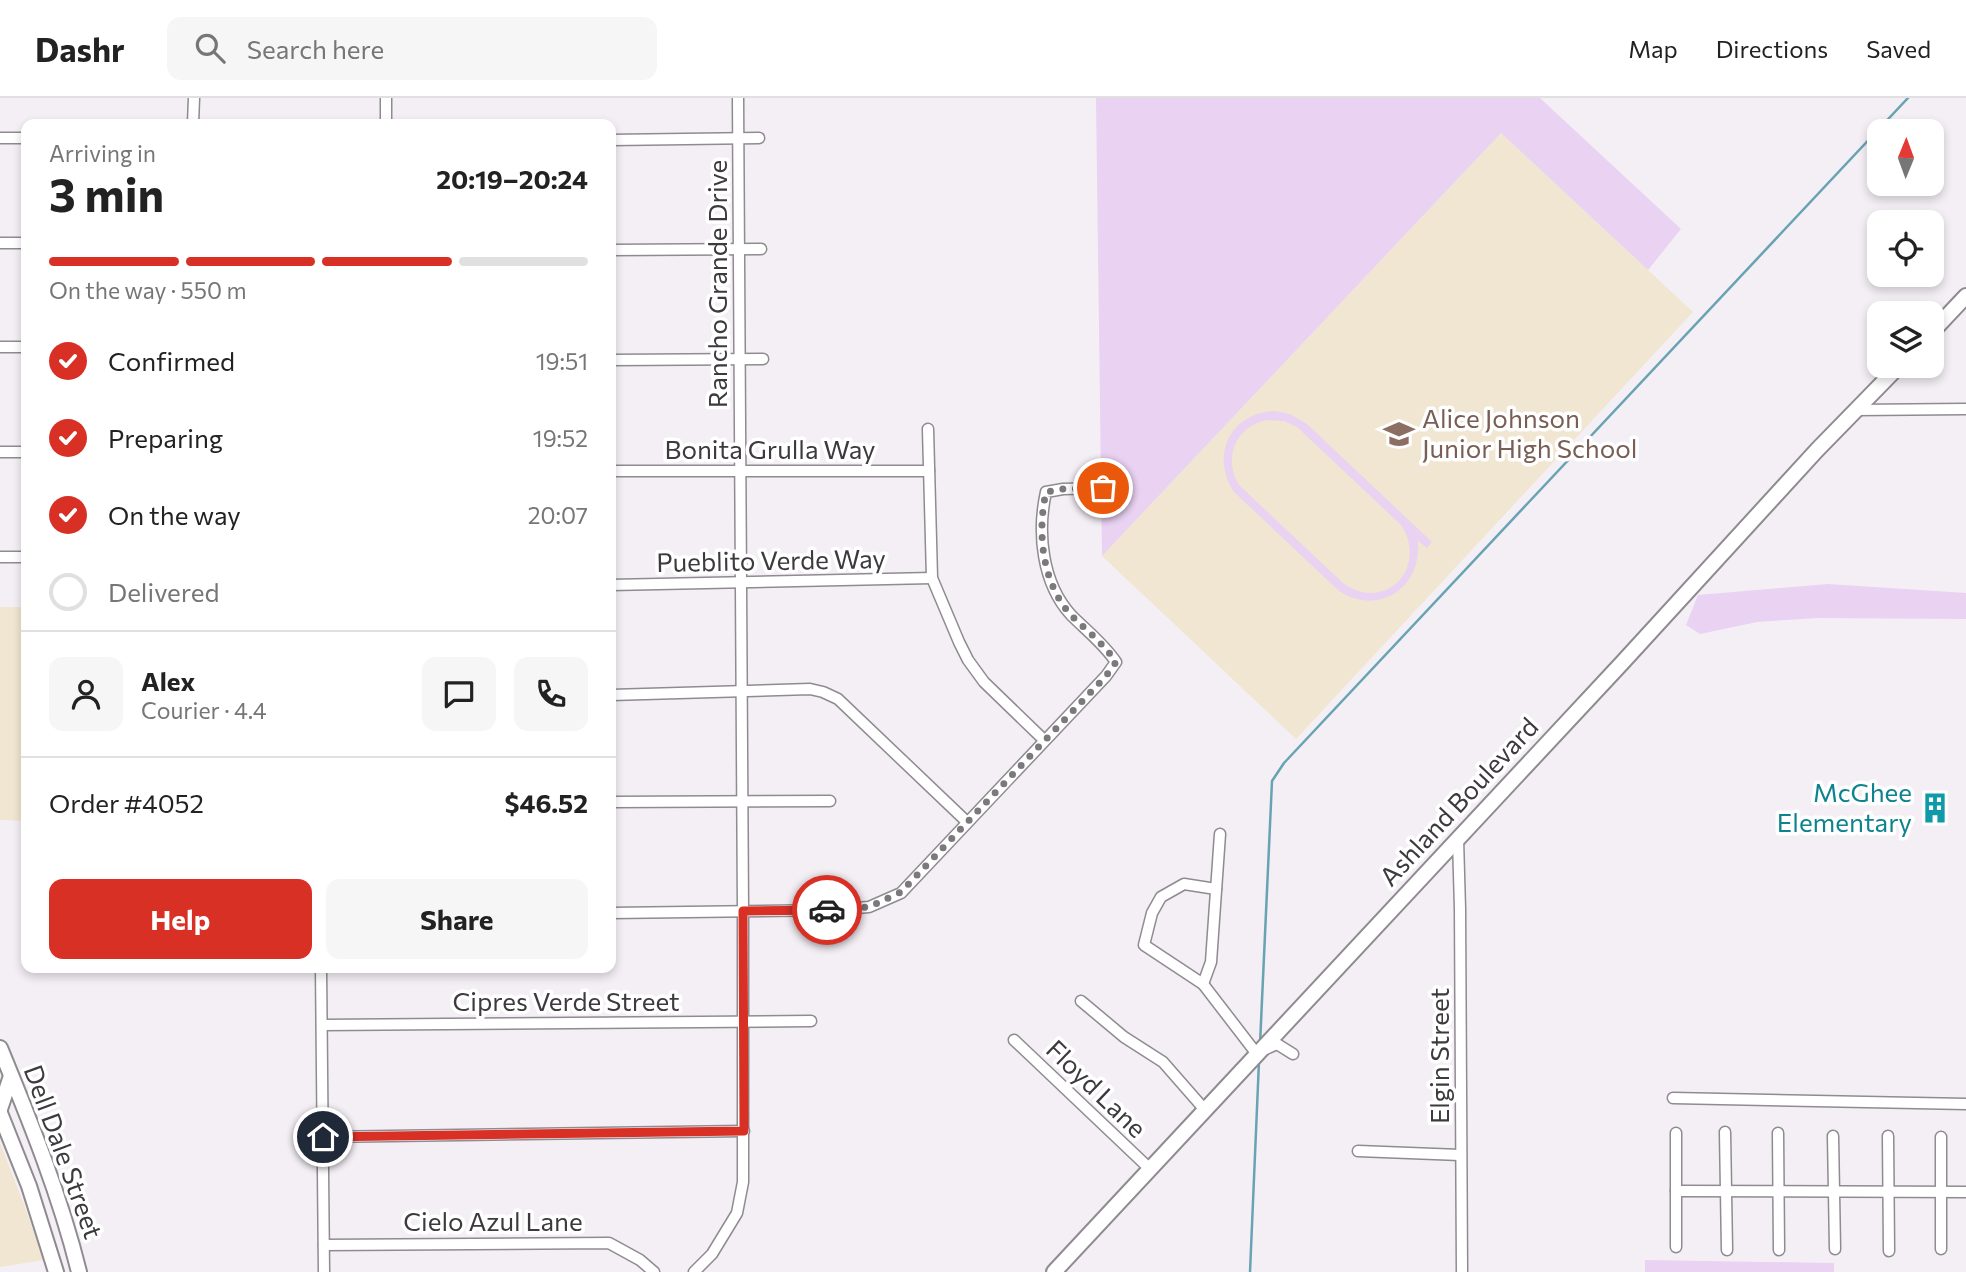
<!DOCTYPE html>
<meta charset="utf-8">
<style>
body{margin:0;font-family:Commissioner,sans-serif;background:#f6f6f6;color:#222;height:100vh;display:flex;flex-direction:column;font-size:26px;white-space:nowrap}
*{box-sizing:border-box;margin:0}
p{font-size:23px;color:#767676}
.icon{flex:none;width:38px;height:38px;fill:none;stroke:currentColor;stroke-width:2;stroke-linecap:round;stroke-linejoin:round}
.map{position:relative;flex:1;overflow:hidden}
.side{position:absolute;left:21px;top:21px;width:595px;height:854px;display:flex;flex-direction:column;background:#fff;border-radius:14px;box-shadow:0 4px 10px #0003}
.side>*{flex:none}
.needle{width:46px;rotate:1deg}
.buttons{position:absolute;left:1867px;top:21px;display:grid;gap:14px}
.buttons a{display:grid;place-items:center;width:77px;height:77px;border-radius:14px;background:#fff;box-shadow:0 4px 10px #0003;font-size:35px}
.pin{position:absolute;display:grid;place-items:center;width:60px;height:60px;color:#fff;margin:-30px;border:4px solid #fff;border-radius:50%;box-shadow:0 2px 7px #0007}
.courier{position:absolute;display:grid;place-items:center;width:70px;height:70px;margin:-35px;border:5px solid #d93025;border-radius:50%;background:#fff;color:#222;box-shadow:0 2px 9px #0007}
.head em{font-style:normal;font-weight:700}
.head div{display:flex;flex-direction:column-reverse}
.head{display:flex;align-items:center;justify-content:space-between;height:119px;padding:0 28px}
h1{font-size:46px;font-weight:700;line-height:52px}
.bar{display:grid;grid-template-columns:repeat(4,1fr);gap:10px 7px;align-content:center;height:84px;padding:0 28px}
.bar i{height:9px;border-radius:5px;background:#e0e0e0}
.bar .active{background:#d93025}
.bar p{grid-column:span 4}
.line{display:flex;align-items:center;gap:18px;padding:0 28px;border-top:2px solid #e0e0e0}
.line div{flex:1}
.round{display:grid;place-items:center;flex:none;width:74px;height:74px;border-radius:14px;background:#f6f6f6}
ol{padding:0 28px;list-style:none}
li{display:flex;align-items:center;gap:21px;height:77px}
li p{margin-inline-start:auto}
li .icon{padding:7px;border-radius:50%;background:#d93025;color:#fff;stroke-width:4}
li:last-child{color:#767676}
li i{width:38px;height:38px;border:4px solid #e0e0e0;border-radius:50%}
.button{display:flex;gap:14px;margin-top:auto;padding:14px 28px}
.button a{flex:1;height:80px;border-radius:14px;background:#d93025;color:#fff;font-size:28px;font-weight:700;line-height:80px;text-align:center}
.button a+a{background:#f6f6f6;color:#222}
header{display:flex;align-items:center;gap:42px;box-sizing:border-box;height:98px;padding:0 35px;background:#fff;border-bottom:2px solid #e0e0e0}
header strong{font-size:33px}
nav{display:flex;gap:38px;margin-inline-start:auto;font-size:24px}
.search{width:490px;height:63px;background:#f6f6f6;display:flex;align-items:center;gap:18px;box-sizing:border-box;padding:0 24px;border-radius:14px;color:#767676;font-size:26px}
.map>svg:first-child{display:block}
</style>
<header>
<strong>Dashr</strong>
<div class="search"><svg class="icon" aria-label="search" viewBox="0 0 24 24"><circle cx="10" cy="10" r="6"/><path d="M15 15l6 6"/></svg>Search here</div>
<nav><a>Map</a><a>Directions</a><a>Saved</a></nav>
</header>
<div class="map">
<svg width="1966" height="1174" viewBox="0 0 1966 1174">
<rect width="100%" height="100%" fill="#f4eff5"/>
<g fill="#f0e6d1">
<path d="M1501,35L1693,214L1296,641L1102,458Z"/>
<path d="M0,509H26V723L0,722Z"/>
<path d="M0,1045L23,1104L44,1162L0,1169Z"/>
</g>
<g fill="#ead2f2" fill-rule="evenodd">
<path d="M1096,0H1540L1681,131L1648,172L1501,35L1102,458Z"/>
<path d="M1275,313L1290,316L1307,326L1432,444L1427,450L1418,443C1422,489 1380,519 1339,493L1234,394C1210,358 1230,314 1275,313ZM1267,322L1284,323L1297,329L1401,427C1420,454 1407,494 1371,495C1361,495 1352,491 1344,486L1240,388C1222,362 1235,328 1267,322Z"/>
<path d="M1828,486L1966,495V521L1818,520L1757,524L1700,536L1686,527L1698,497Z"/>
<path d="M1645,1162L1834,1165V1174H1645Z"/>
</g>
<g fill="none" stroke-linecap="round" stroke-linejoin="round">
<g stroke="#68a3b3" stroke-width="2.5">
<path d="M1260,946L1272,683L1284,665L1908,0"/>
<path d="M1250,1174L1259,963"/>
</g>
<g stroke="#8f8b91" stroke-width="13">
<g id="street">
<path d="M193,26L194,0"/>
<path d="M386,26V0"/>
<path d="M0,40H26"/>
<path d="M611,42L759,40"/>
<path d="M0,145H26"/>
<path d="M611,152L761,151"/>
<path d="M0,249H26"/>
<path d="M611,262L763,261"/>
<path d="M1856,312L1966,311"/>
<path d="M928,331L932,480L959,544L968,562L984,584L1044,642"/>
<path d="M0,354H26"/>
<path d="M611,373H929"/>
<path d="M0,459H26"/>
<path d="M611,487L932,480"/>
<path d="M611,597L810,591L823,594L838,601L967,724"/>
<path d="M611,704L830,703"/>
<path d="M1458,741L1460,811L1462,1174"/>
<path d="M1216,791L1184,786L1161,799L1152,815L1144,847L1203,886L1253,951L1259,954L1277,946L1293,956"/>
<path d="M611,815L831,812L869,809L901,795L1106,578L1116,564C1103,545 1087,533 1071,517C1042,485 1037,435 1046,394L1063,391L1103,390"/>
<path d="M321,870L324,1174"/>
<path d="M1203,886L1211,864L1220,736"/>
<path d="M1081,903L1124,939L1163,964L1205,1012"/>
<path d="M322,927L811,923"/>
<path d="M1014,942L1150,1071"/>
<path d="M1673,1000L1966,1006"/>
<path d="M1725,1034L1727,1152"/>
<path d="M1676,1035V1149"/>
<path d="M1778,1035L1779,1152"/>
<path d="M1833,1038L1835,1151"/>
<path d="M1888,1038L1889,1153"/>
<path d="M323,1039L744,1033"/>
<path d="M1358,1053L1460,1057"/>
<path d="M1676,1093L1966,1094"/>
<path d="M324,1147L609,1145L640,1162L654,1174"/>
<path d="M1941,1151V1039"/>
<path d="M694,1174L712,1156L737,1115L743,1084V813L738,0"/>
</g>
</g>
<g stroke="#8f8b91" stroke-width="18">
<g id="secondary">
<path d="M1932,234L1966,198"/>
<path d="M0,950C30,1023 60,1097 79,1174"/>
<path d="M0,1011L11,978"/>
<path d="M0,1015L29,1088L56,1174"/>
<path d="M1054,1174L1622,565L1817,352L1899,268"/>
</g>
</g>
<use href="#street" stroke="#fff" stroke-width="10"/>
<use href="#secondary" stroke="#fff" stroke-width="14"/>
</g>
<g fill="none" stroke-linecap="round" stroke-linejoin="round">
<path stroke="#7c797d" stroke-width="7" stroke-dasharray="0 12.6" d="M827,812L869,809L901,794L1106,578L1116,564C1103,545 1087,533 1071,517C1042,485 1037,435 1046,394L1063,391L1103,390"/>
<path stroke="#d93025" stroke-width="9" d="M323,1039L744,1033L743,813L827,812"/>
</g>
<defs>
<g id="school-bare" transform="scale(2.415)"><path d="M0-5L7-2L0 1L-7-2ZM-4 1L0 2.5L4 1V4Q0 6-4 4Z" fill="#8d6e63" stroke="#fff" stroke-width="2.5" paint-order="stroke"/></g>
<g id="building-bare" transform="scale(2.415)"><path d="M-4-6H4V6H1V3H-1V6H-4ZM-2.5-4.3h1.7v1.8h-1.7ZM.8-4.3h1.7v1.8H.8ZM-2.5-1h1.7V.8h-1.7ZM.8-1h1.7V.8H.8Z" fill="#0f9aa8" stroke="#fff" stroke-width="2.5" paint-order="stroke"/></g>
</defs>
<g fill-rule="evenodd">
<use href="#school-bare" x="1399" y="336"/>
<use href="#building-bare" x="1935" y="710"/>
</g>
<g text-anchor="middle" stroke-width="7" stroke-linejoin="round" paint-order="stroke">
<g font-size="26" fill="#3c3a3d" stroke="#fff">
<text transform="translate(718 186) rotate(-90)" y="9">Rancho Grande Drive</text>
<text x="770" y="361">Bonita Grulla Way</text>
<text transform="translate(771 463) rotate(-1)" y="9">Pueblito Verde Way</text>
<text transform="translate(1459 704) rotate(-47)" y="9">Ashland Boulevard</text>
<text x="566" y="913">Cipres Verde Street</text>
<text transform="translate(1440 958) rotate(-90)" y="9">Elgin Street</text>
<text transform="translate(1096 991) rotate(44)" y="9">Floyd Lane</text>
<text transform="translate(63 1054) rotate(70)" y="9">Dell Dale Street</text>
<text x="493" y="1133">Cielo Azul Lane</text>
</g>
<g font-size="26" fill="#785e54" stroke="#fff" text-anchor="start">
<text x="1422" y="330">Alice Johnson<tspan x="1422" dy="30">Junior High School</tspan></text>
</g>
<g font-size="26" fill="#0d838f" stroke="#fff" text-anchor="end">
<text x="1912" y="704">McGhee<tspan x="1912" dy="30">Elementary</tspan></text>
</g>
</g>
</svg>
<div class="buttons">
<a><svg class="needle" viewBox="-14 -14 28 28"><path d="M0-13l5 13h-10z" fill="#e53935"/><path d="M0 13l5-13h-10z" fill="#767676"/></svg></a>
<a><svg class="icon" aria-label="locate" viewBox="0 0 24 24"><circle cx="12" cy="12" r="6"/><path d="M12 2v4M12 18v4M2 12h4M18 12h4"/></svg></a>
<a><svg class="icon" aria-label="layers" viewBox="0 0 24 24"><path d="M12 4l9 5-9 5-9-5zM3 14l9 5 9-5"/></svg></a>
</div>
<div class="pin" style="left:1103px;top:390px;background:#ea580c"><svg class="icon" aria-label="bag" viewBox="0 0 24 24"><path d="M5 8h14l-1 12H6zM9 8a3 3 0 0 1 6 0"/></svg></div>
<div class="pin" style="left:323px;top:1039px;background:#1f2937"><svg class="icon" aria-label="home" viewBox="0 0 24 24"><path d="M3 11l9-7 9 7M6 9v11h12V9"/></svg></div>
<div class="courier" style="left:827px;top:812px"><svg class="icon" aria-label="car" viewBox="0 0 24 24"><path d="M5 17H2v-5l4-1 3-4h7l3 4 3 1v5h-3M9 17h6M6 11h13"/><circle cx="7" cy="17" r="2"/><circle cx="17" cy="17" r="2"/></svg></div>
<section class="side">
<div class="head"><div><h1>3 min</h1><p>Arriving in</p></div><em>20:19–20:24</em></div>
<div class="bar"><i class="active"></i><i class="active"></i><i class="active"></i><i></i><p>On the way · 550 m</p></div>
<ol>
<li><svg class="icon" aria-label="check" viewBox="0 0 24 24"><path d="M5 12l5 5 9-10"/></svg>Confirmed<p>19:51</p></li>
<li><svg class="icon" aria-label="check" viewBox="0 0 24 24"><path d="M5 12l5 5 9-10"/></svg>Preparing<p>19:52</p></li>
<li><svg class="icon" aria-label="check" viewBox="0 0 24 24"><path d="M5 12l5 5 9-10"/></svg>On the way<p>20:07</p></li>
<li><i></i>Delivered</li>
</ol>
<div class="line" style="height:126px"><a class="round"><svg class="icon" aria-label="person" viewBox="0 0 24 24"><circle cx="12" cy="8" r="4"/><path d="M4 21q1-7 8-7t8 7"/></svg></a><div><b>Alex</b><p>Courier · 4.4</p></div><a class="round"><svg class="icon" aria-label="chat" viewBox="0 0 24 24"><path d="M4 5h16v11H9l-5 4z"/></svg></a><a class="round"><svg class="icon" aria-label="phone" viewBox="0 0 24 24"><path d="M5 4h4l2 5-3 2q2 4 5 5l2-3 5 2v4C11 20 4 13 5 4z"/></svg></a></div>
<div class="line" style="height:91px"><div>Order #4052</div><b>$46.52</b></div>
<div class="button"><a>Help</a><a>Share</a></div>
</section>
</div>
